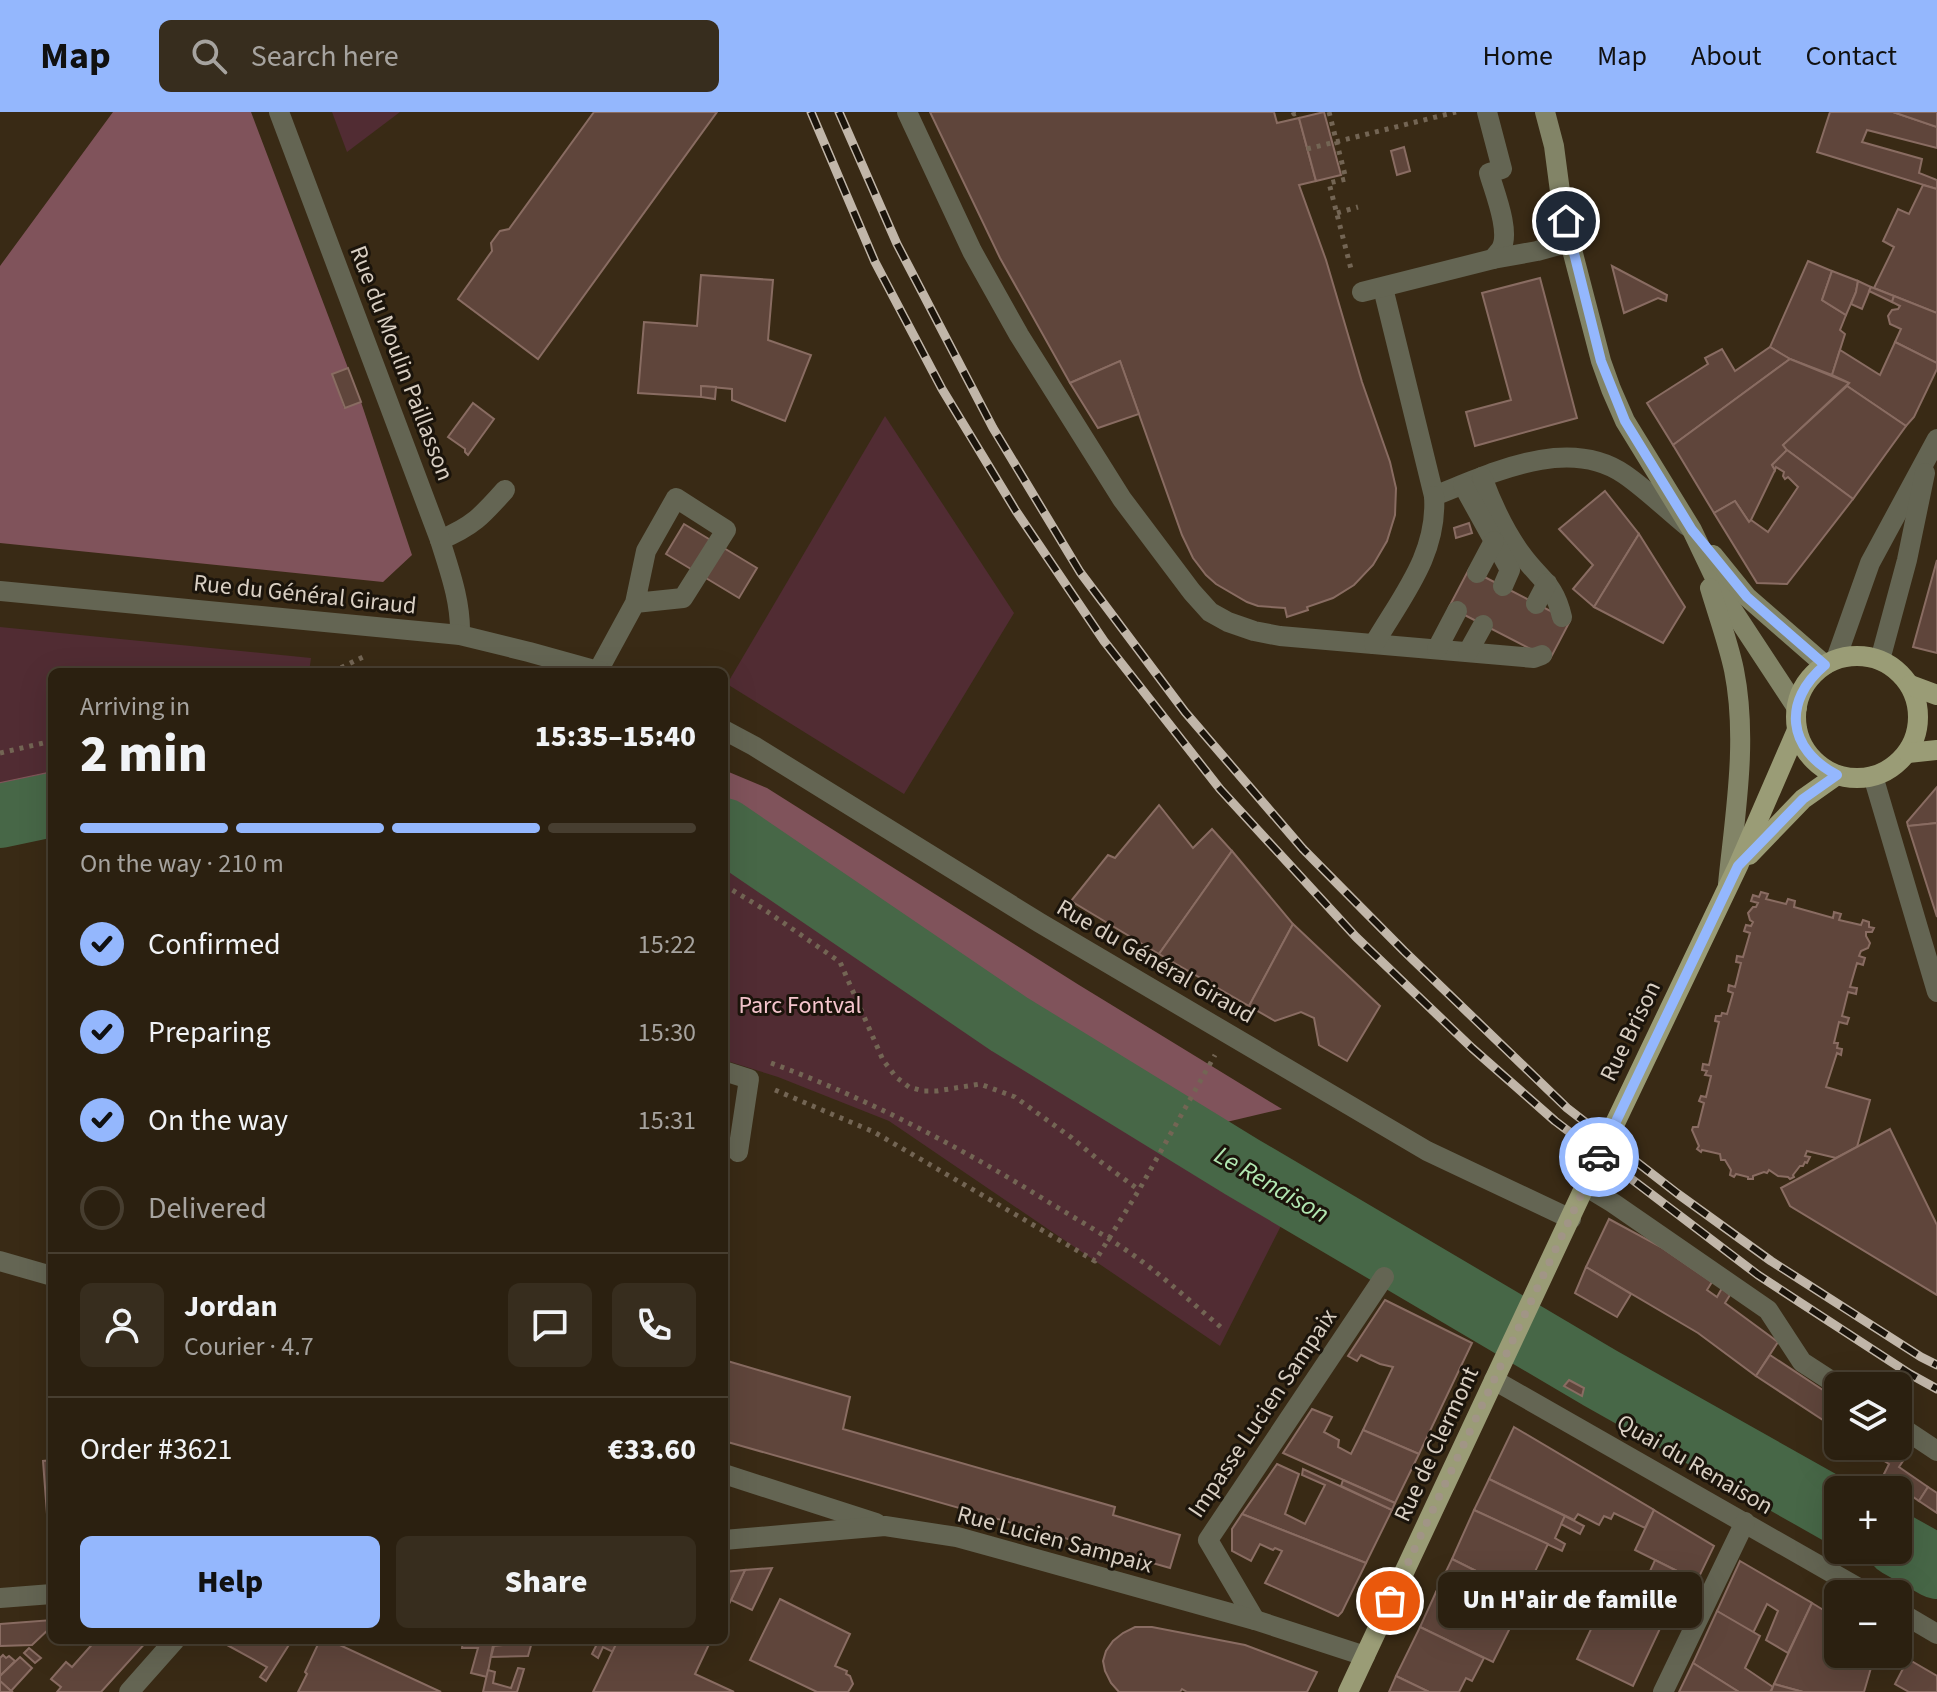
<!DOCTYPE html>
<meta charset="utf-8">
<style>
body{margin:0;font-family:"Source Sans 3",sans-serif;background:#372d1e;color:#f1f3f6;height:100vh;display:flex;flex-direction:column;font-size:30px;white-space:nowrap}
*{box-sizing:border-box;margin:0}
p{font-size:26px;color:#a6a39f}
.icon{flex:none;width:44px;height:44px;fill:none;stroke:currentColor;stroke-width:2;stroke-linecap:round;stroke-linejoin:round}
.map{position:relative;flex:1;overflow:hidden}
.side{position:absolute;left:48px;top:556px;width:680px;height:976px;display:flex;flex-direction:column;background:#2b2010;border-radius:12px;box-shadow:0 8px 32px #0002,0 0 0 2px #473e30}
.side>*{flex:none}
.fabs{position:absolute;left:1824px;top:1260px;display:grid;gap:16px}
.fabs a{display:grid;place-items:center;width:88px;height:88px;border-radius:12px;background:#2b2010;box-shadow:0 8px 32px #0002,0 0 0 2px #473e30;font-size:40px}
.pin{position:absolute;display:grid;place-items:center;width:68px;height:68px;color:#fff;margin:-34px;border:4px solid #fff;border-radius:50%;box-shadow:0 2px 8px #0007}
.courier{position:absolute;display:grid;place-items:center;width:80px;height:80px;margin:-40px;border:6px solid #94b7fd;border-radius:50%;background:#fff;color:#222;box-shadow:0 2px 10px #0007}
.bubble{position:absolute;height:56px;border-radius:12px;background:#2b2010;box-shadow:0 8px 32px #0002,0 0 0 2px #473e30;font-size:26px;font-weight:800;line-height:56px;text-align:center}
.overview em{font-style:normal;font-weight:800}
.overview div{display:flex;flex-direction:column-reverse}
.overview{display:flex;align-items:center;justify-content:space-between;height:136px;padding:0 32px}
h1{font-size:52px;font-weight:800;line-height:60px}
.bar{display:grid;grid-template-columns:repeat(4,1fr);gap:12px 8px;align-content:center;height:96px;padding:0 32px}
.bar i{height:10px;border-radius:6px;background:#473e30}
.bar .selected{background:#94b7fd}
.bar p{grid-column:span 4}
.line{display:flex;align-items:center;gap:20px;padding:0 32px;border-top:2px solid #473e30}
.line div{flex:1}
.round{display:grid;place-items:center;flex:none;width:84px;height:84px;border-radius:12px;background:#372d1e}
ol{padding:0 32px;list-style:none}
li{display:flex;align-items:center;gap:24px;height:88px}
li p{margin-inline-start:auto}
li .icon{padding:8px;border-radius:50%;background:#94b7fd;color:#111;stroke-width:4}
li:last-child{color:#a6a39f}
li i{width:44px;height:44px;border:4px solid #473e30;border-radius:50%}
.cta{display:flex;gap:16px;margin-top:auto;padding:16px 32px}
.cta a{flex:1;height:92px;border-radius:12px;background:#94b7fd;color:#111;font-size:32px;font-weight:800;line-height:92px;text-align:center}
.cta a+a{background:#372d1e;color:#f1f3f6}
header{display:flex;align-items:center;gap:48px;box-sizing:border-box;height:112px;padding:0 40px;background:#94b7fd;color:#111}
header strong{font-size:38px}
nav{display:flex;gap:44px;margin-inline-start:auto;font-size:28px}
.search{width:560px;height:72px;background:#372d1e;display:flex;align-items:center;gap:20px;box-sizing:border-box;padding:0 28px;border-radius:12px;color:#a6a39f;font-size:30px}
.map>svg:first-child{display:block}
</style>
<header>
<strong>Map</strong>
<div class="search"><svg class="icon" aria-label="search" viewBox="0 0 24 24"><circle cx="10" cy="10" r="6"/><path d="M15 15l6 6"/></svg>Search here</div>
<nav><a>Home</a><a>Map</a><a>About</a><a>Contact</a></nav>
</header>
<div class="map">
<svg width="1937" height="1580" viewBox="0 0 1937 1580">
<rect width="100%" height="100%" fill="#392a15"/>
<g fill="#512c33">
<path d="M332,0H400L347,40Z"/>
<path d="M885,304L1014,501L904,682L727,572Z"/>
<path d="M0,515L311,546L309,560H52V659L0,670Z"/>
<path d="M724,752L1146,1029L1288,1100L1220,1234L889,1009L778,965L724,948Z"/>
</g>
<g fill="#80535b">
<path d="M113,0H251L348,256L333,262L344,296L361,290L412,443L383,470L0,431V154Z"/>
<path d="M724,658L767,676L1079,873L1282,997L1146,1029L724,752Z"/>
<path d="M52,659V709L0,714V670Z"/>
</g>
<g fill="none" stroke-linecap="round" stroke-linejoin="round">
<g stroke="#476747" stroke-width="64">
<path d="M0,704L52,693"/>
<path d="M724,718L1009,912L1242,1055L1600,1266L1838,1400"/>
<path d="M1898,1433L1937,1455"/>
</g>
</g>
<g fill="#5f453b" stroke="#896c62" stroke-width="2">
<path d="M594,0H717L538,247L458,187L492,139L491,131L500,119L509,117Z"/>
<path d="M930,0H1274L1277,11L1299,6L1316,69L1299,73L1326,148L1362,270L1390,350L1396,376L1395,403L1387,429L1373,453L1354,473L1333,486L1307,495L1308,498L1287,505L1285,496L1258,494L1247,490L1216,472L1206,463L1193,446L1182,423L1120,249L1070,271L1000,146Z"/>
<path d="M1324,0L1341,63L1316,69L1299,6Z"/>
<path d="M1830,0H1893L1937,15V36L1867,18L1862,30L1922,47L1919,61L1937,68V77L1817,40Z"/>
<path d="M1893,0H1937V15Z"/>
<path d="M1404,35L1410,59L1397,63L1391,39Z"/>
<path d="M1923,73L1937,77V201L1874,176L1894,135L1883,129L1898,97L1909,102Z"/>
<path d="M1808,149L1832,159L1822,188L1846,203L1840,218L1845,222L1832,263L1790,247L1770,235Z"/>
<path d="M1612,154L1667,183L1666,189L1658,186L1624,201Z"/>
<path d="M1832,159L1858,169L1856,180L1846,203L1822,188Z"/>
<path d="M701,163L773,168L768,228L811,243L785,309L732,288V277L701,274V285L638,281L644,210L697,214Z"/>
<path d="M1540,166L1577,306L1475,334L1466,300L1511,288L1482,181Z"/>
<path d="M1858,169L1871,175L1862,197L1851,192L1856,180Z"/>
<path d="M1871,175L1894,184L1892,190L1869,179Z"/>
<path d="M1894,184L1937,201V251L1895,230L1901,217L1890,212L1888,204L1892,198L1898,197L1900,194L1892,190Z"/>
<path d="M1895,230L1937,251V257L1914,305L1906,314L1847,274L1849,271L1832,263L1840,238L1880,263Z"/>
<path d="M1770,235L1790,247L1673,333L1647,291L1708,252L1705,246L1722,237L1735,259Z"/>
<path d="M1790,247L1849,271L1783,333L1787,338L1772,353L1775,358L1751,408L1749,410L1735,389L1714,401L1673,333Z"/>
<path d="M1120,249L1139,302L1098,316L1070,271Z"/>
<path d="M348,256L361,290L345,296L332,262Z"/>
<path d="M701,274L716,275L715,287L701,285Z"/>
<path d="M1847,274L1906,314L1853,387L1787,338L1783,333Z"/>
<path d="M473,291L494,307L468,343L465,340V337L448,325Z"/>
<path d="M1787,338L1853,387L1787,472L1757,471L1714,401L1735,389L1749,410L1751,408L1768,420L1798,375L1788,365L1785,367L1783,364L1784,360L1776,355L1775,358L1772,353Z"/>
<path d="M1605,379L1639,422L1594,495L1573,477L1593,453L1559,417Z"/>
<path d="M1469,411L1472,421L1456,426L1454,416Z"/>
<path d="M684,412L757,456L739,486L666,442Z"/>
<path d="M1639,422L1685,495L1663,531L1594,495Z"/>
<path d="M1937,448V541L1913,535Z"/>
<path d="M1469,457L1570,509L1550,547L1449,495Z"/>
<path d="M1937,675V711L1908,714L1907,710Z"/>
<path d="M1159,693L1193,736L1212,717L1232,739L1159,842L1071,789L1108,743L1115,746Z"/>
<path d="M1937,711V805L1908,714Z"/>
<path d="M1232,739L1293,812L1249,894L1159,842Z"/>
<path d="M1761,780L1768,782L1766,787L1786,792L1788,787L1795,789L1794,795L1833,806L1834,800L1841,802L1839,808L1861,813L1863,808L1869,810V815L1874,816L1872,820H1866V824L1870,831L1868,836L1861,839L1859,844L1865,846L1863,853L1857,851L1850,875L1857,876L1856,882L1848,880L1842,904L1849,906L1847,912L1839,910L1834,931H1838L1837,936L1842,937L1841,943L1837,941L1826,975L1870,988L1857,1035L1836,1046L1807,1039L1805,1044L1810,1045L1807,1051L1805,1050L1803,1054H1800L1793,1063L1794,1065L1790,1067L1788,1065L1778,1064L1769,1058L1767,1061L1764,1060L1753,1064V1067H1748V1065L1736,1062L1734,1065L1730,1063L1731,1058L1725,1048H1721L1720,1042L1702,1038L1701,1040L1697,1037L1699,1034L1692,1018L1693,1015H1698L1704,991L1699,989L1701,984L1706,985L1711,964L1705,963L1707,959L1702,958L1703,952L1709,953L1719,910L1715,909L1716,904H1721L1722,901L1727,902L1733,881L1728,879L1729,873L1735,875L1741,851L1736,850L1737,844L1743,845L1750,821L1744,819L1746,813L1751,814L1753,810L1750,808L1748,801L1753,795H1756L1758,791L1751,789L1753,783L1759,785Z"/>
<path d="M1293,812L1380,894L1347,949L1319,933L1314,906L1301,900L1275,909L1249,894Z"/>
<path d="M1890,1017L1937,1113V1183L1790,1094L1781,1076Z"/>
<path d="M1609,1107L1661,1135L1712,1170L1707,1178L1717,1185L1722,1176L1730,1183L1725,1191L1778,1230L1756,1264L1698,1221L1586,1155Z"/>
<path d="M1586,1155L1631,1182L1617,1205L1575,1181Z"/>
<path d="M1385,1188L1472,1231L1419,1342L1363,1318L1393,1255L1380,1252L1361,1243L1357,1249L1348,1244Z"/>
<path d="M1770,1243L1838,1288V1318L1756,1264Z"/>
<path d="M724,1248L850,1285L843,1317L1115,1395L1113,1403L1180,1423L1170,1456L724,1329Z"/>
<path d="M1569,1268L1584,1276L1582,1284L1564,1274Z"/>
<path d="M1312,1297L1332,1305L1324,1320L1339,1328L1338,1335L1351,1342L1363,1318L1419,1342L1395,1391L1283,1341Z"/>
<path d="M1514,1315L1654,1398L1645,1416L1614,1401L1611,1407L1604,1404L1599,1413L1578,1402L1574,1408L1489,1367Z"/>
<path d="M1898,1329L1911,1337L1899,1355L1928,1375L1919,1389L1883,1364L1889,1352L1861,1334H1898Z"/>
<path d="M52,1348V1402H47L43,1349Z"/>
<path d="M1277,1352L1299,1362L1285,1402L1305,1412L1325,1373L1302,1363L1303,1357L1392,1398L1366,1451L1242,1402Z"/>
<path d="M1489,1367L1565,1404L1555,1426L1565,1432L1562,1439L1474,1398Z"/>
<path d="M1343,1368L1395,1391L1392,1398L1341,1374Z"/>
<path d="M1928,1375L1937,1381V1401L1919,1389Z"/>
<path d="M1474,1398L1548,1432L1524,1483L1452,1447Z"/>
<path d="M1654,1398L1714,1434L1697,1469L1635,1438Z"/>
<path d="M1242,1402L1366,1451L1342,1500L1338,1504L1265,1471L1282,1439L1275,1436L1273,1438L1260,1432L1251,1449L1232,1439V1417Z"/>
<path d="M1565,1404L1584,1414L1580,1422L1561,1412Z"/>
<path d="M1452,1447L1508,1475L1491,1507L1436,1480Z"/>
<path d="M1655,1448L1697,1469L1689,1485L1677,1480L1676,1485L1645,1470Z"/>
<path d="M1740,1449L1812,1491L1788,1541L1766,1528L1778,1499L1767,1492L1753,1521L1717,1499Z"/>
<path d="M772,1456L752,1498L731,1488L745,1458Z"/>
<path d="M745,1458L731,1488L724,1502V1460Z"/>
<path d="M1616,1464L1672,1491L1633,1574L1577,1547Z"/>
<path d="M1436,1480L1510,1516L1493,1550L1420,1515Z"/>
<path d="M780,1487L850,1522L835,1554L847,1559L846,1562L850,1564L853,1572L848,1580H817L750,1548Z"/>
<path d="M1812,1491L1838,1507V1542H1875L1864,1580H1803L1774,1572Z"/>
<path d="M1717,1499L1760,1524L1745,1556L1773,1575L1770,1580H1739L1693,1551Z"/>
<path d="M52,1508V1514L32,1533L0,1534V1512Z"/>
<path d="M1135,1515H1152L1245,1533L1317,1560L1307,1580H1187L1182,1577L1180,1580H1119L1111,1571L1105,1559L1103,1549L1106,1539L1113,1529L1123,1521Z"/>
<path d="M1420,1515L1484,1546L1472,1569L1466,1566L1459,1580H1429L1396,1564Z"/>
<path d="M96,1528H148L101,1580H57L61,1575L51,1567L66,1550L72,1555Z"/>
<path d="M218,1528H292L266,1569L260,1565L267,1555Z"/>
<path d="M320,1528H329L441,1580H298L307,1562L305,1560Z"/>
<path d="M463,1528H494L487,1565L471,1561L478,1536H462Z"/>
<path d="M494,1528H543L494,1534Z"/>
<path d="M589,1528H618L613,1540L603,1535L598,1546L592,1542L597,1532Z"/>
<path d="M618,1528H711L695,1562L734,1580H593Z"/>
<path d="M532,1530L528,1544L491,1545L494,1534Z"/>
<path d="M29,1536L41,1546L35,1551L24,1541Z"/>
<path d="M3,1543L6,1546L9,1544L15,1549L0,1564V1546Z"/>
<path d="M20,1545L32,1556L11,1579L0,1569V1564Z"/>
<path d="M1908,1547L1937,1564V1580H1909L1895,1572Z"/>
<path d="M1693,1551L1739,1580H1679Z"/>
<path d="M518,1556L524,1557L517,1580H483L488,1558L495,1560L493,1571L511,1576Z"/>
<path d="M1396,1564L1429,1580H1389Z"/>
<path d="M0,1569L11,1579L13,1580H0Z"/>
<path d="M1774,1572L1803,1580H1771Z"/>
</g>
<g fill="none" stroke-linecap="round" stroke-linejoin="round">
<g stroke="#736554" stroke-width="5" stroke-dasharray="4 6" stroke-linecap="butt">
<path d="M1293,0L1294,2L1300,0"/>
<path d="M1329,0L1346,67L1329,71L1351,157"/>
<path d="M1307,37L1456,0"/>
<path d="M1337,101L1358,95"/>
<path d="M332,560L367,543"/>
<path d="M0,641L52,629"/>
<path d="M724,773L765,798L840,850L883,948L896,965L909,975L923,979H937L980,972L1015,985L1072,1026L1101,1050L1139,1078"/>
<path d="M771,951C869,987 962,1036 1050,1091C1083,1111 1117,1130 1148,1154C1174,1174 1198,1196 1223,1217"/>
<path d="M775,978L874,1020L1095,1149L1139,1078L1215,943"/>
</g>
<g stroke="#646553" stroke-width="20">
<path d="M907,0L972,139L1019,223L1122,387L1192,480L1210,500L1228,510L1254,519L1280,524L1534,546L1542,543"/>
<path d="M1487,0L1502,57L1489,61C1494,79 1511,120 1501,137C1500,139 1494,145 1493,147"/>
<path d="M1383,176L1434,384C1491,362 1567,323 1624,362C1646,377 1666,397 1687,414"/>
<path d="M1362,180L1493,147L1537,139L1570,130"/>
<path d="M1482,365C1492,392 1505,420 1522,443C1541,469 1554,471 1562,505"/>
<path d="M1463,373L1510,458L1503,474"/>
<path d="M440,428C473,414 482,404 505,378"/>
<path d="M1477,461L1494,429"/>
<path d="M1536,492L1547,471"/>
<path d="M1374,532C1402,484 1438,442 1434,384"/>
<path d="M1437,537L1457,499"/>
<path d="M1468,540L1483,513"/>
<path d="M598,559L635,491L683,486L726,418L676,386L646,439L635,491"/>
<path d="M724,959L749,967L738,1040"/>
<path d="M1585,1074L1613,1091L1768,1198L1802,1250L1839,1274"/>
<path d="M1898,1313L1937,1339"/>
<path d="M1255,1508L1208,1428L1384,1165"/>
</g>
<g stroke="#646553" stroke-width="20">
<path d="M279,0L440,428C450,460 461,490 460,523"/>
<path d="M1873,664L1937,880"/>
<path d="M0,1149L52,1164"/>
<path d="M1494,1268L1869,1482"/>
<path d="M724,1362L876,1411"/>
<path d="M724,1428L885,1414L957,1425L1255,1508L1365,1544"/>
<path d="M0,1486L52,1482"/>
<path d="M1898,1499L1937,1522"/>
<path d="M129,1580L175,1528"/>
<path d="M1663,1580L1745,1410"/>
</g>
<g stroke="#646553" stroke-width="20">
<path d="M0,479L460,523L529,540L601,560"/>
<path d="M1836,547L1870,451L1937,327"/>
<path d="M1880,548L1907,448L1925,361"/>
<path d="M724,618L754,634L1040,811L1427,1039L1571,1107"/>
</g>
<g stroke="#828467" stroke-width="20">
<path d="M1545,0L1554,34L1561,87L1570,130L1601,249L1611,277L1625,309L1692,418L1724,485L1797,596"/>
<path d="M1713,443L1747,485L1825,553"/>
<path d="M1710,476C1718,503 1728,530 1734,558C1748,628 1735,702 1728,772"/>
</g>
<g stroke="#9a9c76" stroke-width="20">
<circle cx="1857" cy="605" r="61"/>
<path d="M1910,573L1937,583"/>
<path d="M1908,641L1937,638"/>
<path d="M1749,743L1803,687L1837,663"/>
<path d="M1348,1580L1585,1074L1738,754L1797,618"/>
</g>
<g stroke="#c1b6a9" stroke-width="9">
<g id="rail">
<path d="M811,0L875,150L942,277L1016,399L1104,529L1220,677L1356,825L1472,936L1555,1009L1758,1163L1910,1262L1937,1277"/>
<path d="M839,0L897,132L993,316L1080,460L1185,600L1303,737L1404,839L1567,996L1678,1082L1771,1149L1921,1245L1937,1253"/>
</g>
</g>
<use href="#rail" stroke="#1b140b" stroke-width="6" stroke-dasharray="18" stroke-linecap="butt"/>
</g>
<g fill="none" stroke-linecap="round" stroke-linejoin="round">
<path stroke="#a19586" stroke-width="8" stroke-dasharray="0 14.4" d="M1390,1489L1599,1045"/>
<path stroke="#94b7fd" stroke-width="10" d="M1566,109L1601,249L1625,309L1692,418L1711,441L1747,485L1825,553C1782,589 1787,637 1837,663L1803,687L1738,754L1599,1045"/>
</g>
<g text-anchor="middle" stroke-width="6" stroke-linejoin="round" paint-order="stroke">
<g font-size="24" fill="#d9cfc3" stroke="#1b140b">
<text transform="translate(402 251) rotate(69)" y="8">Rue du Moulin Paillasson</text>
<text transform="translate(305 482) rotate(6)" y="8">Rue du Général Giraud</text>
<text transform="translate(1156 849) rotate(30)" y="8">Rue du Général Giraud</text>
<text transform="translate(1630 919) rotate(-64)" y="8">Rue Brison</text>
<text transform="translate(1262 1301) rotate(-56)" y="8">Impasse Lucien Sampaix</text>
<text transform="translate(1436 1332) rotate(-65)" y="8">Rue de Clermont</text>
<text transform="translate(1695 1352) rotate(30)" y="8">Quai du Renaison</text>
<text transform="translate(1055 1427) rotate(15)" y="8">Rue Lucien Sampaix</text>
</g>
<g font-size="24" fill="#f6c6ce" stroke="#1b140b">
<text x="800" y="901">Parc Fontval</text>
</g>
<g font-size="26" font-style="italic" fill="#b2e8b2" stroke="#1b140b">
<text transform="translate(1272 1072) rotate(30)" y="9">Le Renaison</text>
</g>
</g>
</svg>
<div class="fabs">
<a><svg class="icon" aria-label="layers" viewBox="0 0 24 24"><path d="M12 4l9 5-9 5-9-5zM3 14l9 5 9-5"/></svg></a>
<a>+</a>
<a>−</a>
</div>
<div class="pin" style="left:1390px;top:1489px;background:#ea580c"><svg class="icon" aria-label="bag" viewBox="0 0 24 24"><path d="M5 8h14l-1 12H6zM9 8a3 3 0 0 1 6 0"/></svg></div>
<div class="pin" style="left:1566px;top:109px;background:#1f2937"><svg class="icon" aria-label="home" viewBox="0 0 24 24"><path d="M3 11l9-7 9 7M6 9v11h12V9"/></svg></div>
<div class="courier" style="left:1599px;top:1045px"><svg class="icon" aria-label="car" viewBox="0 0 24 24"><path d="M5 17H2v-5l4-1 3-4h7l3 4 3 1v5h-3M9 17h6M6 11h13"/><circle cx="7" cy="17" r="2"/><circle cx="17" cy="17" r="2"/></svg></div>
<div class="bubble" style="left:1438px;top:1460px;width:264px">Un H'air de famille</div>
<section class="side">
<div class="overview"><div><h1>2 min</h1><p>Arriving in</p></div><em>15:35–15:40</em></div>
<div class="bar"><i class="selected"></i><i class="selected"></i><i class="selected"></i><i></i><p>On the way · 210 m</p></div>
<ol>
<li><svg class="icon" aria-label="check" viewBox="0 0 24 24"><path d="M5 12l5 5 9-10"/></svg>Confirmed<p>15:22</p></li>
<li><svg class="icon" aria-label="check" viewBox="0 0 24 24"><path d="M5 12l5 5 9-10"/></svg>Preparing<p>15:30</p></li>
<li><svg class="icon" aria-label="check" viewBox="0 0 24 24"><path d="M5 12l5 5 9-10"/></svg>On the way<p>15:31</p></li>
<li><i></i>Delivered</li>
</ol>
<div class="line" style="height:144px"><a class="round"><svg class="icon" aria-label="person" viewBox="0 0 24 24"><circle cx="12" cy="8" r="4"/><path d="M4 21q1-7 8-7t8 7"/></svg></a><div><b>Jordan</b><p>Courier · 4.7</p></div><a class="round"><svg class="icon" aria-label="chat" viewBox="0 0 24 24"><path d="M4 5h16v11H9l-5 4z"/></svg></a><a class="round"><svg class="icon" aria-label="phone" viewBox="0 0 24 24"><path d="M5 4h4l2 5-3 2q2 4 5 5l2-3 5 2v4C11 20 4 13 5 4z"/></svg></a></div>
<div class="line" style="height:104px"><div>Order #3621</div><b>€33.60</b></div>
<div class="cta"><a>Help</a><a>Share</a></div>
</section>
</div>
